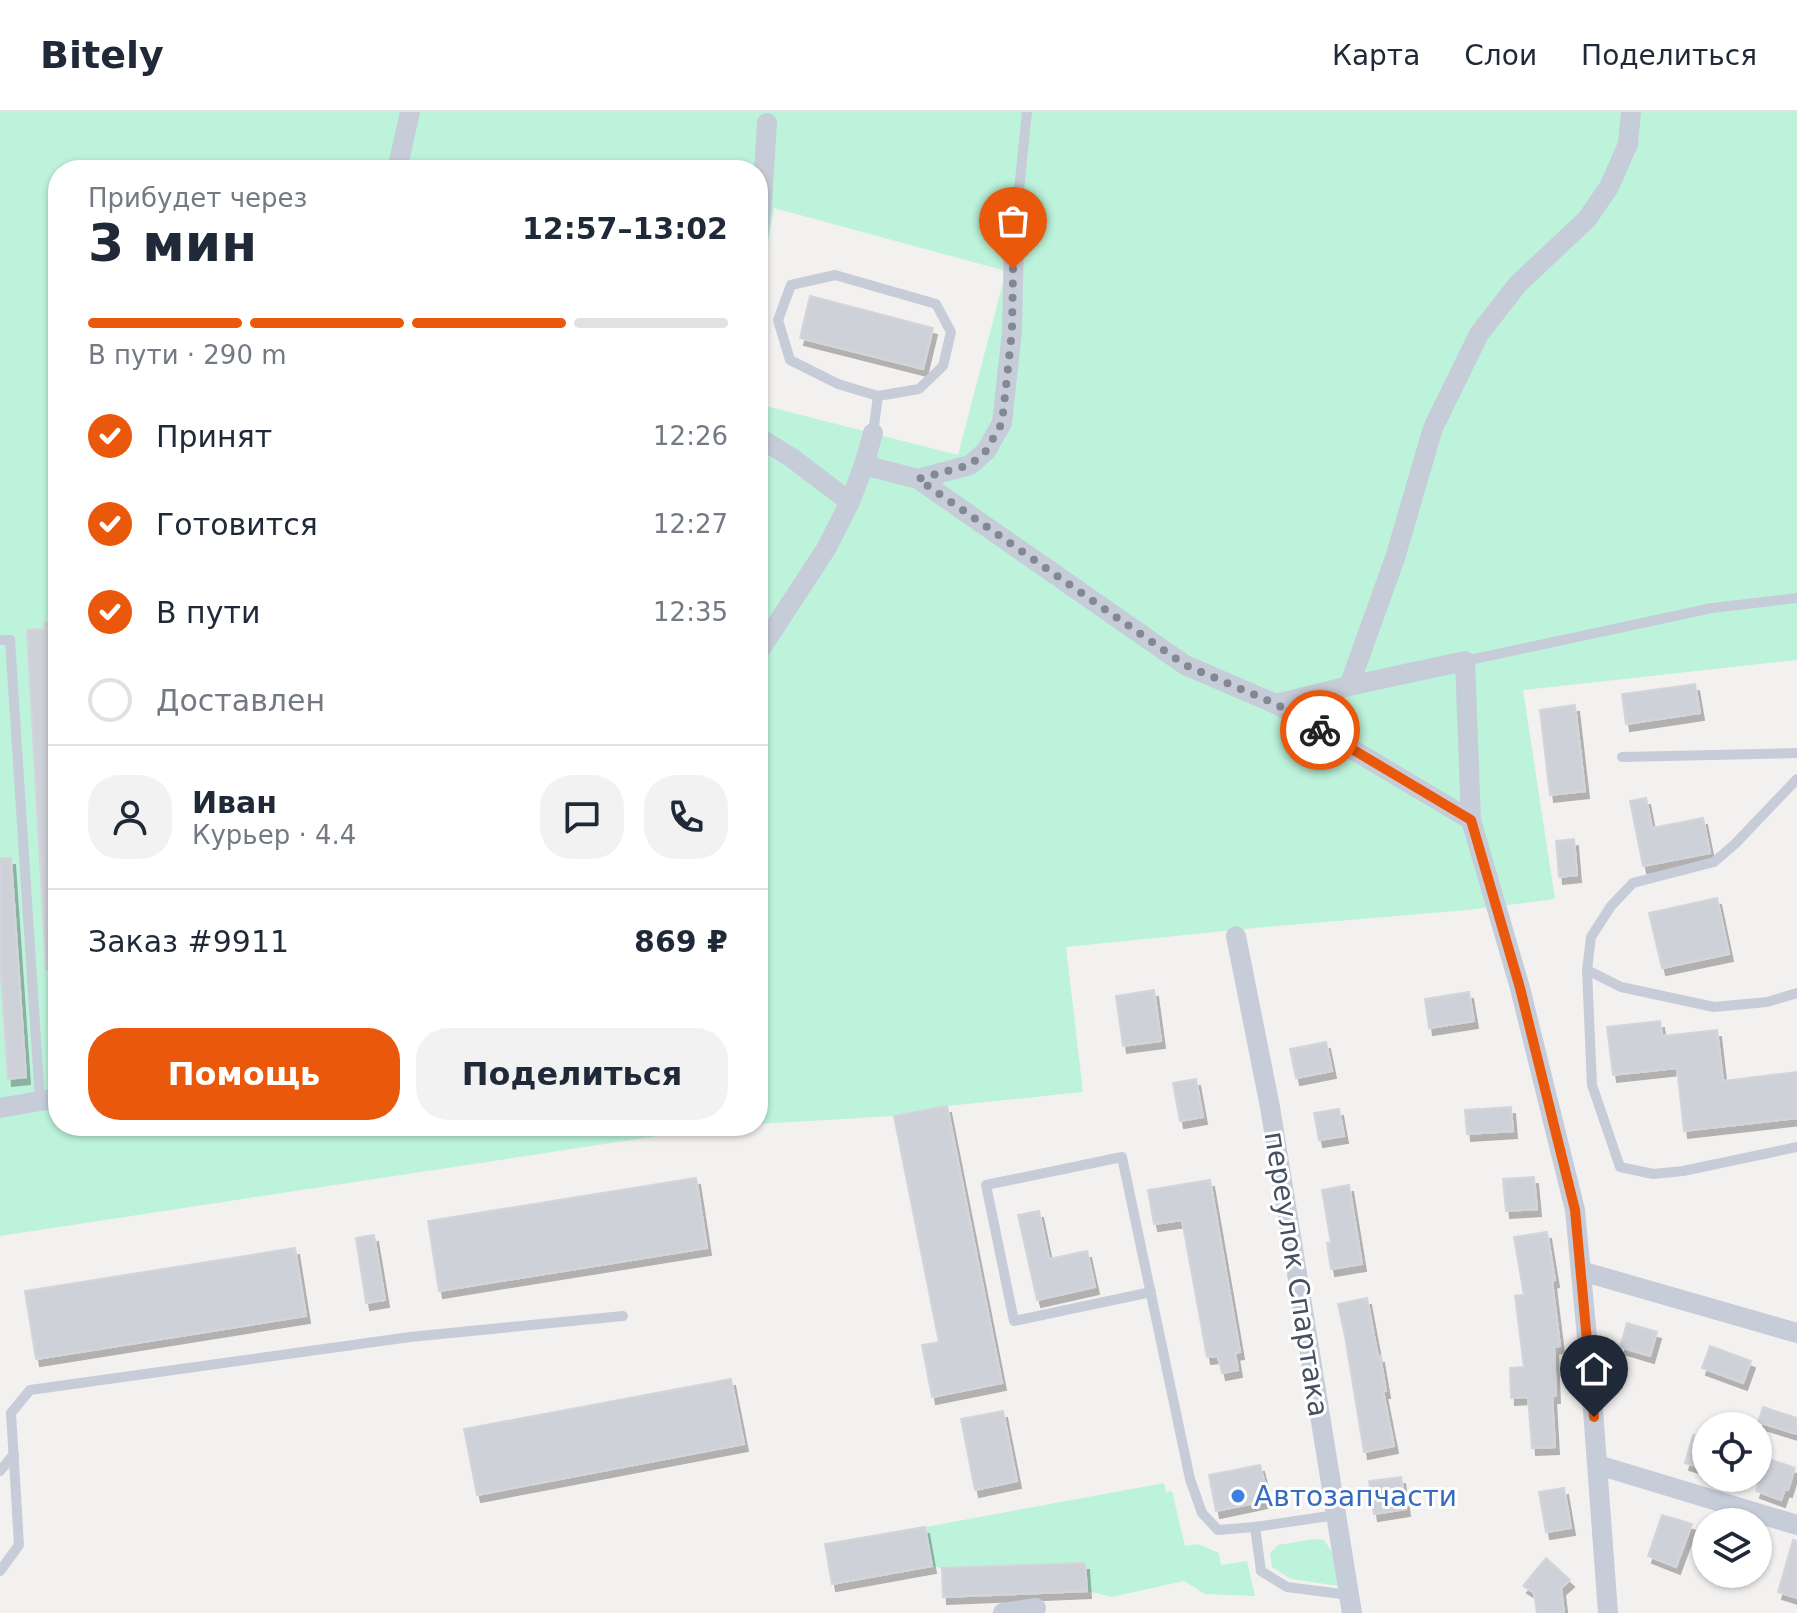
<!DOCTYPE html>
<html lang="ru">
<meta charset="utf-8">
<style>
body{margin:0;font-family:"DejaVu Sans",sans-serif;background:#f2f2f3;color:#1f2937;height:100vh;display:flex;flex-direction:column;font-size:30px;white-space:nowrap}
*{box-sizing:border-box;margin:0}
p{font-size:26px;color:#747a83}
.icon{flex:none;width:44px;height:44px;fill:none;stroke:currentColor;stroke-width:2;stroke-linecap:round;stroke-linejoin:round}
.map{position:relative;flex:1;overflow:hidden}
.details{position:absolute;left:48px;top:48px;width:720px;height:976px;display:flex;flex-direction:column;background:#fff;border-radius:32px;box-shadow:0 2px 6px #0004}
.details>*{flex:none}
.fabs{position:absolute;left:1692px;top:1300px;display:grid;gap:16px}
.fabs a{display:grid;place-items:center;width:80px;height:80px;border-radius:50%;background:#fff;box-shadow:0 2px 6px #0004;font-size:40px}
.pin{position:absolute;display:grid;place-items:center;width:68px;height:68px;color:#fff;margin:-82px -34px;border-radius:50% 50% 50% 0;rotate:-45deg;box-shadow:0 0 8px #0007}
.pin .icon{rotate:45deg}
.courier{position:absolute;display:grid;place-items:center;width:80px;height:80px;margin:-40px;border:6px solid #ea580c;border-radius:50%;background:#fff;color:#222;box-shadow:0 2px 10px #0007}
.head em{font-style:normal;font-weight:700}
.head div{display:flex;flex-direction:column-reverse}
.head{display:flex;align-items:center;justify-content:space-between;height:136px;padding:0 40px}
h1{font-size:52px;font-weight:700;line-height:60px}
.bar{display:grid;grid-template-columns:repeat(4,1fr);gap:12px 8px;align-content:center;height:96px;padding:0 40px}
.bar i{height:10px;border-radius:6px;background:#e0e1e3}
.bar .current{background:#ea580c}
.bar p{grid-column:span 4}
.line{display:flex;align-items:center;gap:20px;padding:0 40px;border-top:2px solid #e0e1e3}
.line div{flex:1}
.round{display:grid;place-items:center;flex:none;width:84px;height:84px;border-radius:32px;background:#f2f2f3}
ol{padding:0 40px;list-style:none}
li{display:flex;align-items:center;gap:24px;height:88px}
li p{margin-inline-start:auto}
li .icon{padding:8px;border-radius:50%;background:#ea580c;color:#fff;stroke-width:4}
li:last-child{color:#747a83}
li i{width:44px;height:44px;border:4px solid #e0e1e3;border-radius:50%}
.primary-button{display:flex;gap:16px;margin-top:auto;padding:16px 40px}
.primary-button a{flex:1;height:92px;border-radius:32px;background:#ea580c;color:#fff;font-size:32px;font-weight:700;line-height:92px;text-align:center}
.primary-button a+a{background:#f2f2f3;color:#1f2937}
header{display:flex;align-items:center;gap:48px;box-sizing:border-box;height:112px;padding:0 40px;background:#fff;border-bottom:2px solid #e0e1e3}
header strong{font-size:38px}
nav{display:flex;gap:44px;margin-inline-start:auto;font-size:28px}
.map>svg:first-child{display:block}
</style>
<header>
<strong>Bitely</strong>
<nav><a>Карта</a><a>Слои</a><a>Поделиться</a></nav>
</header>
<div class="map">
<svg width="1797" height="1501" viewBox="0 0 1797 1501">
<defs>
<filter id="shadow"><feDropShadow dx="4" dy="7" stdDeviation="0" flood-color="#0004"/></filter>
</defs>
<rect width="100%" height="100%" fill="#f3f1f0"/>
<g fill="#bdf3db">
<path d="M0,0H1797V548L1523,578L1555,787L1468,798L1255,816L1066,835L1083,980L947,994L894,1004L758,1012V292L958,343L1006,159L774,96L758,189V58H58V1014H723L0,1124Z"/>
<path d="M1164,1371L1166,1380L1172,1379L1185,1434L1198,1432L1219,1441L1221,1453L1247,1449L1255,1484L1205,1482L1184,1469L1112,1485L1087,1479L1085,1451L942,1456L932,1454L925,1415Z"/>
<path d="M1313,1427L1324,1428L1332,1440L1339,1474L1291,1467L1272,1455L1270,1441L1278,1433Z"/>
</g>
<g fill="#cfd1d8" stroke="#d4d5dc" stroke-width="2" filter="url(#shadow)">
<path d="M810,184L933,216L923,257L800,226Z"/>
<path d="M58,510V858H46L27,518L44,517V511Z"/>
<path d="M1695,572L1700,601L1626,612L1622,582Z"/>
<path d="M1575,593L1585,679L1550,683L1540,598Z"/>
<path d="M1646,686L1652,716L1703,706L1710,741L1643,754L1630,689Z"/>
<path d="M1574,727L1577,763L1559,765L1556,729Z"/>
<path d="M0,746H11L26,965L8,967L0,849Z"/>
<path d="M1717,786L1729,842L1662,856L1649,801Z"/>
<path d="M1154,878L1161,929L1123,934L1116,884Z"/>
<path d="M1469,880L1474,909L1429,916L1425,887Z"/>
<path d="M1660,909L1662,924L1717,918L1723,969L1797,960V1006L1684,1019L1677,956L1613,963L1607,915Z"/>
<path d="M1326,930L1332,959L1296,966L1290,937Z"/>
<path d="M1196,967L1203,1005L1180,1009L1173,971Z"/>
<path d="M947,994L1002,1271L932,1285L922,1233L939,1230L894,1004Z"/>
<path d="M1511,995L1513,1019L1467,1022L1465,998Z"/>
<path d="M1339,997L1344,1024L1319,1028L1314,1001Z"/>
<path d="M1534,1065L1537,1097L1506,1099L1503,1067Z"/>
<path d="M696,1066L707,1136L439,1179L428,1109Z"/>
<path d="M1210,1068L1240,1240L1235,1241L1238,1258L1222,1261L1218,1244L1207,1245L1182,1108L1154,1112L1148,1078Z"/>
<path d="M1349,1073L1362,1152L1331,1157L1327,1131H1331L1322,1078Z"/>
<path d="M1039,1099L1049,1147L1087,1139L1095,1175L1037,1188L1018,1103Z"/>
<path d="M1547,1120L1555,1168L1552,1169L1560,1234L1554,1235L1556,1284H1552L1555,1335L1532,1336L1528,1285L1511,1286L1510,1256L1524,1255L1515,1184L1524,1183L1514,1125Z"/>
<path d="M374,1123L385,1188L366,1191L356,1126Z"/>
<path d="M295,1136L306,1204L36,1247L25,1179Z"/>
<path d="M1367,1186L1378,1245L1380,1244L1386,1279H1383L1394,1334L1364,1340L1345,1224L1338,1192Z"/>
<path d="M1627,1211L1657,1220L1650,1244L1620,1235Z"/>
<path d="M1710,1234L1751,1249L1743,1271L1702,1256Z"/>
<path d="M731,1267L744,1332L477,1383L464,1317Z"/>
<path d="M1763,1295L1797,1306V1322L1758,1310Z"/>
<path d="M1003,1299L1017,1369L975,1378L961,1307Z"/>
<path d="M1693,1323L1706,1327V1357L1685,1351Z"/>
<path d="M1766,1346L1795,1356L1788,1378L1785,1377L1781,1388L1756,1379Z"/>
<path d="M1260,1353L1269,1388L1216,1399L1209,1363Z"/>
<path d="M1401,1365L1406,1397L1374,1402L1369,1369Z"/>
<path d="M1564,1376L1571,1416L1546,1420L1539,1380Z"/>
<path d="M1662,1403L1692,1412L1676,1455L1648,1444Z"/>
<path d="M925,1415L932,1454L832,1472L825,1432Z"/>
<path d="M1793,1428L1797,1429V1486L1778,1480Z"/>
<path d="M1546,1446L1570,1468L1561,1476L1564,1501H1537L1534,1481L1523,1474Z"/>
<path d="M1085,1451L1087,1479L943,1485L942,1456Z"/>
</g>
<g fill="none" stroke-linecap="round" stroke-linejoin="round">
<g stroke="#c6cdd9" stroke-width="10">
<path d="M1014,127L1027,0"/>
<path d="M835,163L936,192L951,220L943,254L919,277L878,284L838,272L790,248L778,208L791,173Z"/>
<path d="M873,321L878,284"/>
<path d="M0,528H10L40,989"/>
<path d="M1465,549L1712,496L1797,486"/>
<path d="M1622,645L1797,641"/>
<path d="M1797,667L1735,732L1714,750L1633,771L1611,794L1591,825L1587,858L1621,875L1714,895L1767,890L1797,881"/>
<path d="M1587,858L1592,973L1620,1055L1653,1062L1683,1059L1797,1035"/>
<path d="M1151,1180L1014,1209L986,1073L1122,1045L1190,1367L1202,1401L1218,1418L1255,1415L1336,1403"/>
<path d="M0,1359L14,1342"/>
<path d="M1255,1415L1261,1459L1287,1475L1349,1483"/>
<path d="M0,1459L19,1433L11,1301L30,1278L410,1225L623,1204"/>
</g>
<g stroke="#c6cdd9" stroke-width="20">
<path d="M397,58L410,0"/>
<path d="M758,125L762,91L767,11"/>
<path d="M758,325L792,346L850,390"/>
<path d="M864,353L873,321"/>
<path d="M918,367L970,353L986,339L1002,311L1012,219L1014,127"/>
<path d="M758,541L826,437L850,390L864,353L918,367L1185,553L1276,592L1349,574L1465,549L1471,708L1520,876L1575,1098L1590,1257L1608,1501"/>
<path d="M1349,574L1395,446L1433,316L1479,222L1518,172L1587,107L1609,75L1628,32L1631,0"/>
<path d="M1276,592L1471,708"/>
<path d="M1236,824L1270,995L1352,1501"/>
<path d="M0,996L58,986"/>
<path d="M1581,1159L1797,1221"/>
<path d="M1598,1353L1797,1413"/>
<path d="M1003,1501L1036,1496"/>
</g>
</g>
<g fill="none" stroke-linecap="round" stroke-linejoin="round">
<path stroke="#838892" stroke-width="8" stroke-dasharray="0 14.4" d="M1013,157L1012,219L1002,311L986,339L970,353L918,367L1185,553L1276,592L1320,618"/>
<path stroke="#ea580c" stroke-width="10" d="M1320,618L1471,708L1520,876L1575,1098L1594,1305"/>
</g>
<circle fill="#3f7fe0" stroke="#fff" stroke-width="3" cx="1238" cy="1384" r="8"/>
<g text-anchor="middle" stroke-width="6" stroke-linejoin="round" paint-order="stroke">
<g font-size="28" fill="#474f60" stroke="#fff">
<text transform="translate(1297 1162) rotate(81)" y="10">переулок Спартака</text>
</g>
<g font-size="28" fill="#366cbe" stroke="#fff" text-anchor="start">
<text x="1254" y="1394">Автозапчасти</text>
</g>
</g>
</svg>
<div class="fabs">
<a><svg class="icon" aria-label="locate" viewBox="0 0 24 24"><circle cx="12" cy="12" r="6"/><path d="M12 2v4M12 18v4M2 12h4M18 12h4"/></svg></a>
<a><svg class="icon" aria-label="layers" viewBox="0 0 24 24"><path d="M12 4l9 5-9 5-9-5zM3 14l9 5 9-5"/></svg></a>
</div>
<div class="pin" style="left:1013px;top:157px;background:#ea580c"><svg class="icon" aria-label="bag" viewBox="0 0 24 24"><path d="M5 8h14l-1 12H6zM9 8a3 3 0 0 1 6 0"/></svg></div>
<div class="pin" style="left:1594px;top:1305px;background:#1f2937"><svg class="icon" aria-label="home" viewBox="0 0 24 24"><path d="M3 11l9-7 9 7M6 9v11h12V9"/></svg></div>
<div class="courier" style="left:1320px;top:618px"><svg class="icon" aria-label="bike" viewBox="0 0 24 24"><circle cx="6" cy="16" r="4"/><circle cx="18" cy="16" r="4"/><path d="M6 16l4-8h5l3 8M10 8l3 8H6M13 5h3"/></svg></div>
<section class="details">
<div class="head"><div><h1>3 мин</h1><p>Прибудет через</p></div><em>12:57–13:02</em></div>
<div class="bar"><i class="current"></i><i class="current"></i><i class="current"></i><i></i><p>В пути · 290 m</p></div>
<ol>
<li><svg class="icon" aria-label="check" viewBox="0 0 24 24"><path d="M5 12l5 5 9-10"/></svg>Принят<p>12:26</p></li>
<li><svg class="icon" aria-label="check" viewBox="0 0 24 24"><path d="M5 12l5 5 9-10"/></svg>Готовится<p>12:27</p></li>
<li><svg class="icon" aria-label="check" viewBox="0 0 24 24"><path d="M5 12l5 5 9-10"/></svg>В пути<p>12:35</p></li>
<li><i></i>Доставлен</li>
</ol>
<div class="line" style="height:144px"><a class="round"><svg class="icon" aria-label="person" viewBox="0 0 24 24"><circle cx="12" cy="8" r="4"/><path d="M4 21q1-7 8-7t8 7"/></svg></a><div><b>Иван</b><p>Курьер · 4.4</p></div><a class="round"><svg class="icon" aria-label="chat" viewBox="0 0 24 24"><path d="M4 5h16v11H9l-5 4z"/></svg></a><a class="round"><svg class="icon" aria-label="phone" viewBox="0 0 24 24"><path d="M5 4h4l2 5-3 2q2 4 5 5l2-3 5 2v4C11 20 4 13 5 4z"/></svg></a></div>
<div class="line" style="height:104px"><div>Заказ #9911</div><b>869 ₽</b></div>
<div class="primary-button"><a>Помощь</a><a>Поделиться</a></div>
</section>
</div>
